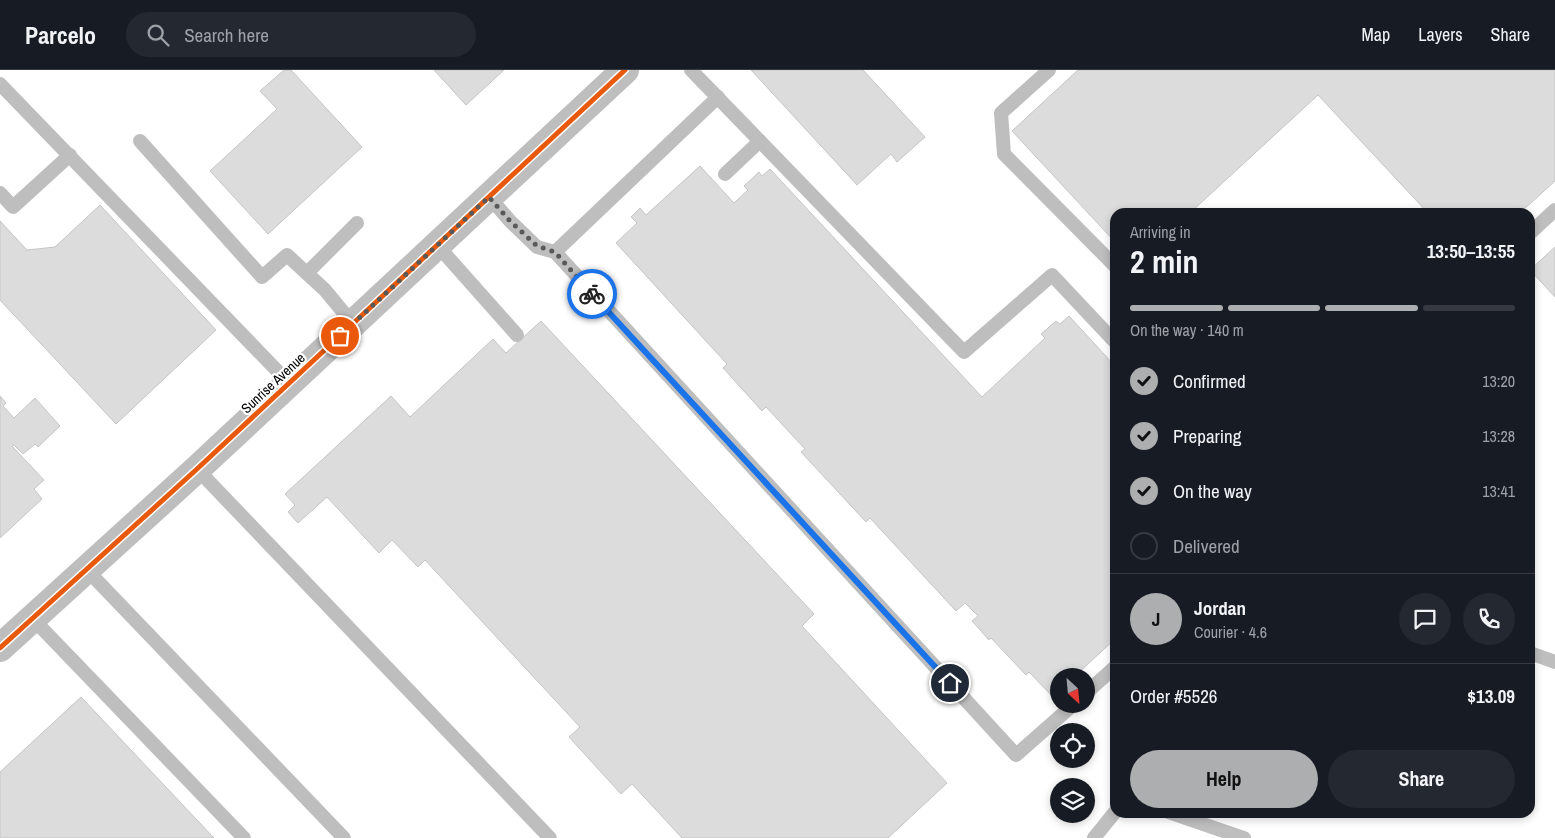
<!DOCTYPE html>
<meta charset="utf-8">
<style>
body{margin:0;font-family:"Archivo Narrow",sans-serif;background:#242831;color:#f1f3f6;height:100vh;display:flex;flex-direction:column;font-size:19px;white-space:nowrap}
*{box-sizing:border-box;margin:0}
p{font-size:16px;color:#9ea1a6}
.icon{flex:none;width:28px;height:28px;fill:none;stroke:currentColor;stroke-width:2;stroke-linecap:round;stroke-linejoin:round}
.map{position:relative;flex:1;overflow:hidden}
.details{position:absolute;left:1110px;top:138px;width:425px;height:610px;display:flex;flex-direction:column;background:#171b24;border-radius:15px;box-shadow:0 2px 8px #0003}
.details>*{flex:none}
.needle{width:32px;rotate:154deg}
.buttons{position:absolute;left:1050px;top:598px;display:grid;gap:10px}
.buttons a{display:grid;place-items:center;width:45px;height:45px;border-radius:50%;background:#171b24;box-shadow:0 2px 8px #0003;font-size:25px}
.pin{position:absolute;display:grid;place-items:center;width:42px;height:42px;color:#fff;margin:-21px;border:2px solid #fff;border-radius:50%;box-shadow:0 1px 5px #0007}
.courier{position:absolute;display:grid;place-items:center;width:50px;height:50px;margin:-25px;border:4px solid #1a73e8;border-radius:50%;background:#fff;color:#222;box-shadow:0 1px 6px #0007}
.summary em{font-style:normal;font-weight:700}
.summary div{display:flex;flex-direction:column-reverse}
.summary{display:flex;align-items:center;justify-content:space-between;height:85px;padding:0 20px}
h1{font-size:32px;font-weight:700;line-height:38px}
.bar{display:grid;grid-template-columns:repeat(4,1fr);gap:8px 5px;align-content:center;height:60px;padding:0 20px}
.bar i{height:6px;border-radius:4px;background:#363941}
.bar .current{background:#adaeaf}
.bar p{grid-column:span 4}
.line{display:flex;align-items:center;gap:12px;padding:0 20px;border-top:1px solid #363941}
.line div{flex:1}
.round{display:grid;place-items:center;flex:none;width:52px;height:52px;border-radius:26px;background:#242831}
ol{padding:0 20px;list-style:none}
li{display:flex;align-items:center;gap:15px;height:55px}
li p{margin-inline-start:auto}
li .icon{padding:5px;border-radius:50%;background:#adaeaf;color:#111;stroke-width:4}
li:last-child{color:#9ea1a6}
li i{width:28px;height:28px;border:2px solid #363941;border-radius:50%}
.primary-button{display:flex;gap:10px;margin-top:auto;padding:10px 20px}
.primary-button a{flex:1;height:58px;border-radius:30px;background:#adaeaf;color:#111;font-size:20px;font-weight:700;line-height:58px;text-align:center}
.primary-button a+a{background:#242831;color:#f1f3f6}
header{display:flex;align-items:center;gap:30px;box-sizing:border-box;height:70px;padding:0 25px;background:#171b24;border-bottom:1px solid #363941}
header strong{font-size:24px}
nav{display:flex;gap:28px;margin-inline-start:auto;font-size:18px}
.search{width:350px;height:45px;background:#242831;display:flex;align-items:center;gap:12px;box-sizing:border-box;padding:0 18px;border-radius:28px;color:#9ea1a6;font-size:19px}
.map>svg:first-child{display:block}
</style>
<header>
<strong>Parcelo</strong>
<div class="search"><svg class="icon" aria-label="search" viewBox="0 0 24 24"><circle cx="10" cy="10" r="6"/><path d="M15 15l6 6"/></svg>Search here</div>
<nav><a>Map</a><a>Layers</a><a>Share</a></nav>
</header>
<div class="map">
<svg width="1555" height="768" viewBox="0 0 1555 768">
<rect width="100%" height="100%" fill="#fff"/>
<g fill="#dcdcdc" stroke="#c5c5c5">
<path d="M291,0L362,77L268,164L210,101L277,39L260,21L284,0Z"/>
<path d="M434,0H504L466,35Z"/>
<path d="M751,0H863L925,67L897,92L891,84L857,115Z"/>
<path d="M1078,0H1555V111L1521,142H1427L1318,25L1191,142H1115V172L1012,61Z"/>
<path d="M700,96L734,133L748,120L744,116L759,102L762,106L770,99L982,327L1045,268L1041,264L1056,251L1060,254L1069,246L1115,296V569L1075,606H1059V621L1053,627L1029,602L1026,605L991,568L989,570L972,551L978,546L965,533L956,541L870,448L866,452L801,382L805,379L766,337L762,341L723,298L727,294L616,173L637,153L631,147L640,138L646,145Z"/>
<path d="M100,135L216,260L116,354L0,230V151L27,180L55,177Z"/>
<path d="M1555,177V227L1530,200Z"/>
<path d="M541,251L814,544L802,556L947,713L888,768H682L632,714L621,724L569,667L580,657L425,490L418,497L392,470L379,483L327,427L298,453L288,442L295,435L285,424L391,326L410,347L493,269L506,283Z"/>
<path d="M0,326L6,333L3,336L14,348L35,328L60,356L38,377L35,374L23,384L14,375L12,376L44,410L34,419L42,429L0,468Z"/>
<path d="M81,627L214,768H0V702Z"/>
</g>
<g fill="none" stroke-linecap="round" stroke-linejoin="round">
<g stroke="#bebebe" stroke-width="14">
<path d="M691,0L964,282L1052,205L1115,272"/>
<path d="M1049,0L1001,43L1004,84L1115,196"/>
<path d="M0,14L289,313"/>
<path d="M140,71L262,207L287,185L325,220L353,254"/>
<path d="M725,104L760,71"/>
<path d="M0,123L13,137L70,85"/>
<path d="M489,127L510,151L537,177L555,182L1016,685L1074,634"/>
<path d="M1530,163L1555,140"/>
<path d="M437,175L517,265"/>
<path d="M555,182L718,27"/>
<path d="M307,203L357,153"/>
<path d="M197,399L550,768"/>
<path d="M86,499L344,768"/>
<path d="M32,548L244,768"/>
<path d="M1530,583L1555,592"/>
<path d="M1086,623L1115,597"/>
<path d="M1168,742L1244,768"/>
<path d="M1094,768L1115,742"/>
</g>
<path stroke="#bebebe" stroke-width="28" d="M0,578L197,399L625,0"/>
<g stroke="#fff" stroke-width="8">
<path id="cycleway" d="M0,578L197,399L625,0"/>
</g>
<use href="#cycleway" stroke="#e8590c" stroke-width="5"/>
</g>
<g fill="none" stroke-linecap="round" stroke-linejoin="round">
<path stroke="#595959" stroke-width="5" stroke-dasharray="0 9" d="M340,266L489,127L510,151L537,176L555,182L592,224"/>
<path stroke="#1a73e8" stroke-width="6" d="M592,224L950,613"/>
</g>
<g text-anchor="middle" stroke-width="4.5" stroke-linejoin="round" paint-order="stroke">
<g font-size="14" fill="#000" stroke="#fff">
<text transform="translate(273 313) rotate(-43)" y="5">Sunrise Avenue</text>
</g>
</g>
</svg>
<div class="buttons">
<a><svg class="needle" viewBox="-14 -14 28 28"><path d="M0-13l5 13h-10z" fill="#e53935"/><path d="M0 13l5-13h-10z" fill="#9ea1a6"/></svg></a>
<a><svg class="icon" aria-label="locate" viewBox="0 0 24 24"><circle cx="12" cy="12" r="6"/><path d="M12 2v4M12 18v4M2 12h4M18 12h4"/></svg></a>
<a><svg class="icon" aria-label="layers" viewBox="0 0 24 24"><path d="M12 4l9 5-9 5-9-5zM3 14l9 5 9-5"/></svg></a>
</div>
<div class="pin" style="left:340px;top:266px;background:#ea580c"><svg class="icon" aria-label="bag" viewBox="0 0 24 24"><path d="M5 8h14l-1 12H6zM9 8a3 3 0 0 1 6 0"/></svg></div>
<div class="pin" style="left:950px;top:613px;background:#1f2937"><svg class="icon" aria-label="home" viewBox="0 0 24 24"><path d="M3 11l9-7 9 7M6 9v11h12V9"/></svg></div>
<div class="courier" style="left:592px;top:224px"><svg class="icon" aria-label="bike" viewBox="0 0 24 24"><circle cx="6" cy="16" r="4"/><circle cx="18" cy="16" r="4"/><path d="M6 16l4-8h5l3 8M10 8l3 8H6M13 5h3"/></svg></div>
<section class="details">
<div class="summary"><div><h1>2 min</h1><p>Arriving in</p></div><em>13:50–13:55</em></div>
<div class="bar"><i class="current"></i><i class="current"></i><i class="current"></i><i></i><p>On the way · 140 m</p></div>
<ol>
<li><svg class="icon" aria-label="check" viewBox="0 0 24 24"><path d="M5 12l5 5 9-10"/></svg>Confirmed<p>13:20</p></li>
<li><svg class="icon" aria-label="check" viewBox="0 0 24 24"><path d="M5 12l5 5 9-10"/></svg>Preparing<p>13:28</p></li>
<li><svg class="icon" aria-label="check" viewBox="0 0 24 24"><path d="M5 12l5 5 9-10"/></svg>On the way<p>13:41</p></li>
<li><i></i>Delivered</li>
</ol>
<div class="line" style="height:90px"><b class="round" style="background:#adaeaf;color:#111">J</b><div><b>Jordan</b><p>Courier · 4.6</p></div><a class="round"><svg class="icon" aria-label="chat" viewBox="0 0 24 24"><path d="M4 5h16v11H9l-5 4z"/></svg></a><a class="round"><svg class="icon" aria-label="phone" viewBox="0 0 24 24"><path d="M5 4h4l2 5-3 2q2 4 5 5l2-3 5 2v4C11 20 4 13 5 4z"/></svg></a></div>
<div class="line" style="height:65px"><div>Order #5526</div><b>$13.09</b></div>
<div class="primary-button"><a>Help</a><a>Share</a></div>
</section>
</div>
